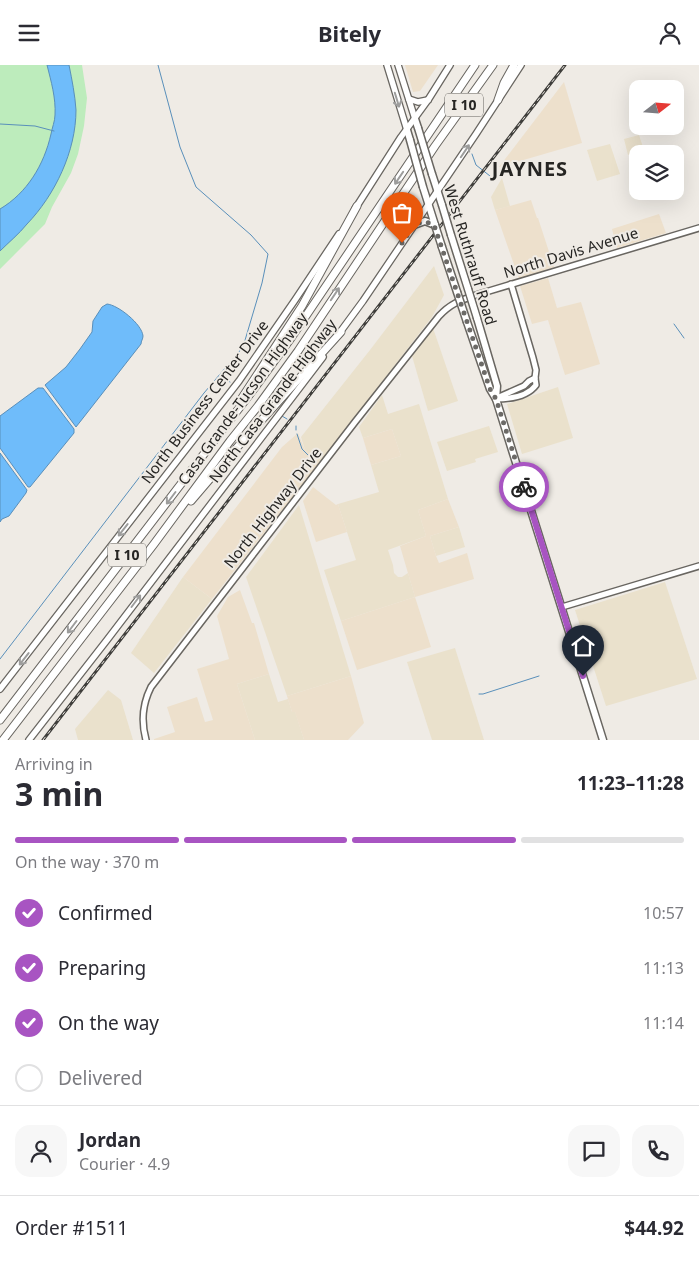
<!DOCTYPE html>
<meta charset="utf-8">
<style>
body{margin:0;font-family:"Noto Sans",sans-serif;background:#f7f7f7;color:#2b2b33;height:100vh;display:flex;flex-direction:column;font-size:19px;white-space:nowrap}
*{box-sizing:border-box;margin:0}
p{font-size:16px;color:#7c7c81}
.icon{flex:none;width:28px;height:28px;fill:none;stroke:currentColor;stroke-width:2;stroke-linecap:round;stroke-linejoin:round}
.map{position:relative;height:675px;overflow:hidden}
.sheet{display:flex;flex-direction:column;background:#fff;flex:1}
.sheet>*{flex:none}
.needle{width:32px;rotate:73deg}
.buttons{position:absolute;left:629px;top:15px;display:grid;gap:10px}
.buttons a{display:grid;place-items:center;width:55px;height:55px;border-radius:10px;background:#fff;box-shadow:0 5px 20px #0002;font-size:25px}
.pin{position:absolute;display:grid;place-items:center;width:42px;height:42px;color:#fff;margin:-51px -21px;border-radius:50% 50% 50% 0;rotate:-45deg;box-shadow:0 0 5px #0007}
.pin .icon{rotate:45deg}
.courier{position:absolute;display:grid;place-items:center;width:50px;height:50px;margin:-25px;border:4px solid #a854c2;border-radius:50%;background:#fff;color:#222;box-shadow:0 1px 6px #0007}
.overview em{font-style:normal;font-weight:700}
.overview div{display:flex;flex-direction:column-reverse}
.overview{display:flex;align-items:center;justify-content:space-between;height:85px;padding:0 15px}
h1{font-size:32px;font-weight:700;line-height:38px}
.bar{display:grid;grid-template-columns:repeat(4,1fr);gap:8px 5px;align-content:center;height:60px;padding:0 15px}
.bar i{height:6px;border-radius:4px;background:#e1e1e2}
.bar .on{background:#a854c2}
.bar p{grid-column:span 4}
.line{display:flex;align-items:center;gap:12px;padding:0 15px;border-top:1px solid #e1e1e2}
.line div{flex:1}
.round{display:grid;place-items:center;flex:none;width:52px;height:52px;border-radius:15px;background:#f7f7f7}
ol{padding:0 15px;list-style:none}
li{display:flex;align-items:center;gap:15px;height:55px}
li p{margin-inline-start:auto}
li .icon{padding:5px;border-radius:50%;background:#a854c2;color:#fff;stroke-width:4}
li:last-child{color:#7c7c81}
li i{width:28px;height:28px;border:2px solid #e1e1e2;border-radius:50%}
header{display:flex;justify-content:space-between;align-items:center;height:65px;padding:0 15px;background:#fff;font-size:22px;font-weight:700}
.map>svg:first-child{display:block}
</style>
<header><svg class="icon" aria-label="menu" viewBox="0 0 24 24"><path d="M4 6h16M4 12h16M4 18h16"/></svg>Bitely<svg class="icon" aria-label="person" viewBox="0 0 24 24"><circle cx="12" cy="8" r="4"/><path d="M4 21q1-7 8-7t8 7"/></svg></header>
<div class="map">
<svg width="699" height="675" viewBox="0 0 699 675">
<rect width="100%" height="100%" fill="#efebe5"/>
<g fill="#eae1cc">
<path d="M639,70L644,85L628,90L624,74Z"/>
<path d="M610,79L620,109L597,116L587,85Z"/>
<path d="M502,113L510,141L495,145L491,132Z"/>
<path d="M434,201L444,230L432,252L320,397L305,385L301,372L370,285Z"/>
<path d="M433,263L458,336L428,346L412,291Z"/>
<path d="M558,322L573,373L522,389L507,339Z"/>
<path d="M382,330L388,349L419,339L448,434L418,445L426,471L388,485L393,500L394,508L398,512H402L408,508L415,532L341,556L324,505L356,495L338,439L379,427L371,400L401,391L392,364L363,373L359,362Z"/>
<path d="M489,361L498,387L475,394L476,397L447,406L437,377Z"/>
<path d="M299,440L351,611L287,631L246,512Z"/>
<path d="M459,462L465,482L436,491L430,471Z"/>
<path d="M183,512L212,534L154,608L131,588Z"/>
<path d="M665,517L697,614L606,641L575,545Z"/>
<path d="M455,583L484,675H432L407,597Z"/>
<path d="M269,609L278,637L288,634L292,647L295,646L304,675H255L237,619Z"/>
<path d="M108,625L121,635L133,675H78L75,664Z"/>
</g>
<g fill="#ede0cc">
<path d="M405,0H438L420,26L413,27Z"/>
<path d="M564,17L582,78L499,102Z"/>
<path d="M531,135L537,153H538L554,202L519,214L495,145Z"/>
<path d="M659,149L666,168L617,183L612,164Z"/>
<path d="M548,213L557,243L581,237L600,299L565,310L548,255L532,259L520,221Z"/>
<path d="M392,364L401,391L371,400L363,373Z"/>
<path d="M298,368L305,385L320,397L212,534L183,512L282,382Z"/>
<path d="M313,422L336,440L338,439L347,467L316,477L303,436Z"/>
<path d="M448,434L459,462L430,471L436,491L439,498L467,488L474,514L415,532L431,582L357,605L341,556L415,532L400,481L426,471L418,445Z"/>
<path d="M240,525L252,558H254L269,609L237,619L255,675H154V674L175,667L167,642L197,632L205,657L213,655L197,604L229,594L217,551L228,532Z"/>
<path d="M351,611L364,658L348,675H304L295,647H292L287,631Z"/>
</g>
<path fill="#bdecbc" d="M0,0H82L87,33L84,61L78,89L71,108L52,142L45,159L0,204Z"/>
<g fill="#6fbcfa" stroke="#598fba">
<path d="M47,0H69C72,15 75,30 76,45C76,86 55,130 27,159C19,169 9,177 0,186V144C27,128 44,100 51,69C52,63 55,56 55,50C56,33 51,16 47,0Z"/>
<path d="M107,239C118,240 142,259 143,271C143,274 141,276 141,279L76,362L45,320L66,302L80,284L92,267L93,256L102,242Z"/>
<path d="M38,323H43L74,364V368L30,422H28L0,383V351Z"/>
<path d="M0,388L27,425L26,428L9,451L2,454L0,457Z"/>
</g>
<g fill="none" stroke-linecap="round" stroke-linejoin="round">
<g stroke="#598fba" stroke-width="1">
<path d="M0,59L35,61L54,66"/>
<path d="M472,89L476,100L490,111"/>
<path d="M674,259L684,273"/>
<path d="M220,311L230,317"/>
<path d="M282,351L287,354"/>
<path d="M296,365V361"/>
<path d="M297,369L302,384L314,396"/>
<path d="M0,594L204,328L243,282L262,218L268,189L251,170L196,122L180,82L158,0"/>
<path d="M479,629H483L539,611"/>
</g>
<g stroke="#696661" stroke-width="8">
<g id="tertiary">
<path d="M499,332L524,321L529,316L535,313"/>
<path d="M496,334C510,334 527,332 536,320L535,313L536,305L533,293L511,219"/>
<path d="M562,542L699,501"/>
<path d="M146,675C141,656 142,640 151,622L355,357L439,251C452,237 462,235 479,229L699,163"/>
</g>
</g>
<g stroke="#696661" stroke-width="8">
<g id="secondary">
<path d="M387,0L407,65"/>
<path d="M398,0L415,54"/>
<path d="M409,34L418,37L428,35"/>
<path d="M355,144L401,72L428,35L450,0"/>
<path d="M338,270L363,236L476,69L521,0"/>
<path d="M0,624L239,316L295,235L339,169"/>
<path d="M29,675L107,575L323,292"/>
</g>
</g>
<g stroke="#696661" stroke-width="9">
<g id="primary">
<path d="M415,54L418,63"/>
<path d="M407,65L410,75"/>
<path d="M432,109L442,140"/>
<path d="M423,122L435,160"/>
<path d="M414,160L425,156L435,160"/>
<path d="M451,170L468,224"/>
<path d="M442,182L457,227"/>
<path d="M477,253L497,321L496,334"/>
<path d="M467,257L490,324L496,334L603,675"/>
</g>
</g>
<g stroke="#696661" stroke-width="9">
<g id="motorway">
<path d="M498,35L504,18L514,0"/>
<path d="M240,336L302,241L357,141"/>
<path d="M191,436L232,388L341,267"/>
<path d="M0,655L253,325L291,273L475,0"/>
<path d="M3,675L154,479L230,376L258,341L298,286L435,81L493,0"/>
</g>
</g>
<use href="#tertiary" stroke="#fff" stroke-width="5"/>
<use href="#secondary" stroke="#fff" stroke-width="5.5"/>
<use href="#primary" stroke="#fff" stroke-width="6"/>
<use href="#motorway" stroke="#fff" stroke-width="7"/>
<g stroke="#3f3e3b" stroke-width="3">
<path id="rail" d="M43,675L565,0"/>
</g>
<use href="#rail" stroke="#efebe5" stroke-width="1" stroke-dasharray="4" stroke-linecap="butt"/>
<g stroke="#696661" stroke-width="9" stroke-linecap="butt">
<g id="primary-bridge">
<path d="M418,63L432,109"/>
<path d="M410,75L423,122"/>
<path d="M442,140L451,170"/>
<path d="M435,160L442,182"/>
<path d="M468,224L477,253"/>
<path d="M457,227L467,257"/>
</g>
</g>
<use href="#primary-bridge" stroke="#fff" stroke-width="6"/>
</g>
<defs><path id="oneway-shaft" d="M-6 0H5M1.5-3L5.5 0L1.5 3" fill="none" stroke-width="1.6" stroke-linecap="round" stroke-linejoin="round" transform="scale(1.25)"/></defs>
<g stroke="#9d9d9c">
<use href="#oneway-shaft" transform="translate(397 35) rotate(73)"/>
<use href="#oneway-shaft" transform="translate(465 86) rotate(-56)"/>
<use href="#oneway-shaft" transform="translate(399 113) rotate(124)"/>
<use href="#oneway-shaft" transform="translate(335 229) rotate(-56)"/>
<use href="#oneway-shaft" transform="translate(171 433) rotate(127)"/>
<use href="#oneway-shaft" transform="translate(123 465) rotate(128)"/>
<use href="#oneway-shaft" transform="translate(136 536) rotate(-53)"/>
<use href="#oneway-shaft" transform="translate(72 562) rotate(127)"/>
<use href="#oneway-shaft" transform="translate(24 594) rotate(128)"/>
</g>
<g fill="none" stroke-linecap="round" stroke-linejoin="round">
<path stroke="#6c6a67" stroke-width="5" stroke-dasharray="0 9" d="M402,178C411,165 416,151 434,160L490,324L496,334L524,422"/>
<path stroke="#a854c2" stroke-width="6" d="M524,422L583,611"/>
</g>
<g text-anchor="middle" stroke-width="4" stroke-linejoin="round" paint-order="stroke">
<g fill="#efebe5" stroke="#62605d" stroke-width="1">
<rect x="445" y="28.5" width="38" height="23" rx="4"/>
<rect x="108" y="478.5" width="38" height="23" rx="4"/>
</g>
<g font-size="14" font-weight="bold" fill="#262523">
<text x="464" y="45">I 10</text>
<text x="127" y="495">I 10</text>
</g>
<g font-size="15" fill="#262523" stroke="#efebe5">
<text transform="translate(571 188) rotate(-17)" y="5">North Davis Avenue</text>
<text transform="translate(470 190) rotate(73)" y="5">West Ruthrauff Road</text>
<text transform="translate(243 334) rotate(-54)" y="5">Casa Grande-Tucson Highway</text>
<text transform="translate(273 336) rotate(-53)" y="5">North Casa Grande Highway</text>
<text transform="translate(205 337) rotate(-53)" y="5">North Business Center Drive</text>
<text transform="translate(273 443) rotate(-52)" y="5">North Highway Drive</text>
</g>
<g font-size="20" font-weight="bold" letter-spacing="1" fill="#262523" stroke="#efebe5">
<text x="530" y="111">JAYNES</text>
</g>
</g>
</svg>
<div class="buttons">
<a><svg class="needle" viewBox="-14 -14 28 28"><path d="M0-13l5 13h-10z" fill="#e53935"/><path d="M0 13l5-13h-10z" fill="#7c7c81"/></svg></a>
<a><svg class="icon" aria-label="layers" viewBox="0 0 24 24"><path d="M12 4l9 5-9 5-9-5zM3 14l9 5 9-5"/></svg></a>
</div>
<div class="pin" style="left:402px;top:178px;background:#ea580c"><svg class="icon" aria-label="bag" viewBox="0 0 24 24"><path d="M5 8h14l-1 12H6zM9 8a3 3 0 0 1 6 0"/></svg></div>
<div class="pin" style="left:583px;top:611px;background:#1f2937"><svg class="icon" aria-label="home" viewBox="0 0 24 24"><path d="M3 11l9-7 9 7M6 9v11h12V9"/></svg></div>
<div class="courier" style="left:524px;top:422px"><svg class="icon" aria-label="bike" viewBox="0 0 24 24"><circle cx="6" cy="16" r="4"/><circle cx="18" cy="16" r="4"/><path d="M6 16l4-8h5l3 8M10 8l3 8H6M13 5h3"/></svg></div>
</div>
<section class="sheet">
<div class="overview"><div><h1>3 min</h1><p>Arriving in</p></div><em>11:23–11:28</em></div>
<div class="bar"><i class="on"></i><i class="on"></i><i class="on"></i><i></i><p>On the way · 370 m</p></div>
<ol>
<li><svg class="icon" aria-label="check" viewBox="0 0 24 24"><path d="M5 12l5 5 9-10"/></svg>Confirmed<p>10:57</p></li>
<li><svg class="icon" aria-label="check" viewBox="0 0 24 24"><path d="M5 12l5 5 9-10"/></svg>Preparing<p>11:13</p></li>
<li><svg class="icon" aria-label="check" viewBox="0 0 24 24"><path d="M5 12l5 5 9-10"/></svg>On the way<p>11:14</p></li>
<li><i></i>Delivered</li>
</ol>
<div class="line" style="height:90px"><a class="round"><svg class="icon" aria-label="person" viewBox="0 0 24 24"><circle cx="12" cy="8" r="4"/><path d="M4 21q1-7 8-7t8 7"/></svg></a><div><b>Jordan</b><p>Courier · 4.9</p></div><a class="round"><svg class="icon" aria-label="chat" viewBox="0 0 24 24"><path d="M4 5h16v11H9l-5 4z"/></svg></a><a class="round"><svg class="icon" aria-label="phone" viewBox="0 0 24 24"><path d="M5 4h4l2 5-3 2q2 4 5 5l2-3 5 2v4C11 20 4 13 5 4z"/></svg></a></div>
<div class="line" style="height:65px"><div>Order #1511</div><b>$44.92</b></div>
</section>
